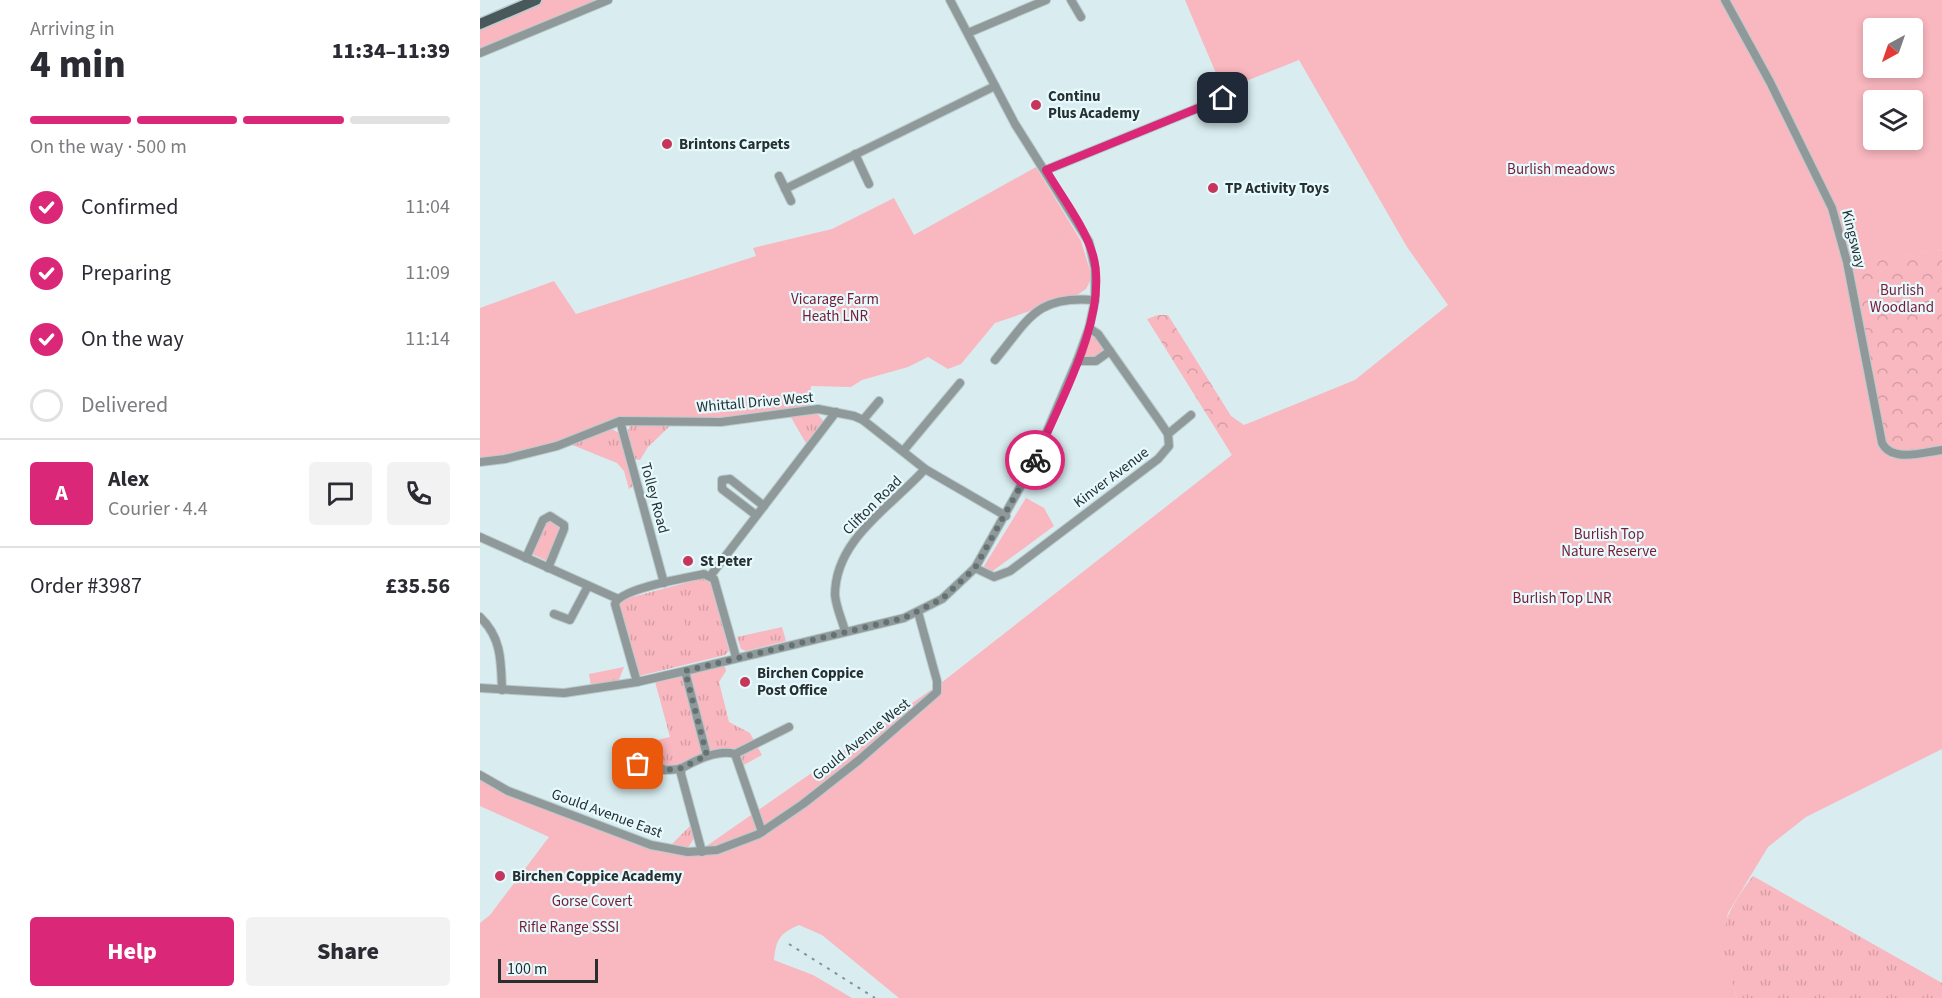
<!DOCTYPE html>
<meta charset="utf-8">
<style>
body{margin:0;font-family:"Source Sans 3",sans-serif;background:#f2f2f3;color:#2b2b33;height:100vh;display:flex;flex-direction:column;font-size:22px;white-space:nowrap}
*{box-sizing:border-box;margin:0}
p{font-size:20px;color:#7c7c81}
.icon{flex:none;width:33px;height:33px;fill:none;stroke:currentColor;stroke-width:2;stroke-linecap:round;stroke-linejoin:round}
.map{position:relative;flex:1;overflow:hidden}
.drawer{display:flex;flex-direction:column;background:#fff;width:480px}
.drawer>*{flex:none}
.needle{width:39px;rotate:220deg}
.buttons{position:absolute;left:1383px;top:18px;display:grid;gap:12px}
.buttons a{display:grid;place-items:center;width:60px;height:60px;border-radius:6px;background:#fff;box-shadow:0 3px 9px #0003;font-size:30px}
.scale{position:absolute;left:18px;bottom:15px;width:100px;box-sizing:border-box;padding-left:6px;border:3px solid #272f30;border-top:0;font-size:16px;line-height:21px;white-space:nowrap;color:#272f30;-webkit-text-stroke:4px #e6fafe;paint-order:stroke}
.pin{position:absolute;display:grid;place-items:center;width:51px;height:51px;color:#fff;margin:-26px;border-radius:12px;box-shadow:0 3px 9px #0006}
.courier{position:absolute;display:grid;place-items:center;width:60px;height:60px;margin:-30px;border:4px solid #db2777;border-radius:50%;background:#fff;color:#222;box-shadow:0 2px 8px #0007}
.headline em{font-style:normal;font-weight:800}
.headline div{display:flex;flex-direction:column-reverse}
.headline{display:flex;align-items:center;justify-content:space-between;height:102px;padding:0 30px}
h1{font-size:39px;font-weight:800;line-height:45px}
.bar{display:grid;grid-template-columns:repeat(4,1fr);gap:9px 6px;align-content:center;height:72px;padding:0 30px}
.bar i{height:8px;border-radius:4px;background:#e1e1e2}
.bar .selected{background:#db2777}
.bar p{grid-column:span 4}
.line{display:flex;align-items:center;gap:15px;padding:0 30px;border-top:2px solid #e1e1e2}
.line div{flex:1}
.round{display:grid;place-items:center;flex:none;width:63px;height:63px;border-radius:6px;background:#f2f2f3}
ol{padding:0 30px;list-style:none}
li{display:flex;align-items:center;gap:18px;height:66px}
li p{margin-inline-start:auto}
li .icon{padding:6px;border-radius:50%;background:#db2777;color:#fff;stroke-width:4}
li:last-child{color:#7c7c81}
li i{width:33px;height:33px;border:3px solid #e1e1e2;border-radius:50%}
.cta{display:flex;gap:12px;margin-top:auto;padding:12px 30px}
.cta a{flex:1;height:69px;border-radius:6px;background:#db2777;color:#fff;font-size:24px;font-weight:800;line-height:69px;text-align:center}
.cta a+a{background:#f2f2f3;color:#2b2b33}
main{display:flex;flex:1;min-height:0}
.map>svg:first-child{display:block}
</style>
<main>
<section class="drawer">
<div class="headline"><div><h1>4 min</h1><p>Arriving in</p></div><em>11:34–11:39</em></div>
<div class="bar"><i class="selected"></i><i class="selected"></i><i class="selected"></i><i></i><p>On the way · 500 m</p></div>
<ol>
<li><svg class="icon" aria-label="check" viewBox="0 0 24 24"><path d="M5 12l5 5 9-10"/></svg>Confirmed<p>11:04</p></li>
<li><svg class="icon" aria-label="check" viewBox="0 0 24 24"><path d="M5 12l5 5 9-10"/></svg>Preparing<p>11:09</p></li>
<li><svg class="icon" aria-label="check" viewBox="0 0 24 24"><path d="M5 12l5 5 9-10"/></svg>On the way<p>11:14</p></li>
<li><i></i>Delivered</li>
</ol>
<div class="line" style="height:108px"><b class="round" style="background:#db2777;color:#fff">A</b><div><b>Alex</b><p>Courier · 4.4</p></div><a class="round"><svg class="icon" aria-label="chat" viewBox="0 0 24 24"><path d="M4 5h16v11H9l-5 4z"/></svg></a><a class="round"><svg class="icon" aria-label="phone" viewBox="0 0 24 24"><path d="M5 4h4l2 5-3 2q2 4 5 5l2-3 5 2v4C11 20 4 13 5 4z"/></svg></a></div>
<div class="line" style="height:78px"><div>Order #3987</div><b>£35.56</b></div>
<div class="cta"><a>Help</a><a>Share</a></div>
</section>
<div class="map">
<svg width="1462" height="998" viewBox="0 0 1462 998">
<defs>
<pattern id="grass-tufts" width="24" height="20" patternUnits="userSpaceOnUse" patternTransform="scale(1.5)"><rect width="24" height="20" fill="#f9b7bf"/><path d="M3 7l-1-3M5 7V3M7 7l1-3M15 17l-1-3M17 17v-4M19 17l1-3" fill="none" stroke="#d59ea4"/></pattern>
<pattern id="forest-crowns" width="20" height="18" patternUnits="userSpaceOnUse" patternTransform="scale(1.5)"><rect width="20" height="18" fill="#f9b7bf"/><path d="M2 6a3 3 0 1 1 6 0M12 15a3 3 0 1 1 6 0" fill="none" stroke="#d59ea4"/></pattern>
</defs>
<rect width="100%" height="100%" fill="#d9edf0"/>
<g fill="url(#grass-tufts)">
<path d="M609,329L630,351L625,356L597,361Z"/>
<path d="M337,413L344,422L327,445L309,414Z"/>
<path d="M154,424H192L168,447L160,460L153,459L146,435L150,426Z"/>
<path d="M130,428L139,433L153,486L149,489L144,471L137,463L90,444Z"/>
<path d="M68,519L82,526L67,561L52,554Z"/>
<path d="M224,578L231,581L249,651L245,655L159,676L138,607L141,600Z"/>
<path d="M302,627L306,641L266,651L261,649L257,637Z"/>
<path d="M243,661L246,671L239,682L249,722L270,733L282,755L260,767L249,752L201,768L175,765L177,740L190,737L174,678Z"/>
<path d="M144,667L138,682L111,686L109,674Z"/>
<path d="M210,826L214,838L208,848L190,846Z"/>
<path d="M1273,876L1462,983V998H1257C1253,983 1245,968 1243,953C1238,924 1257,897 1273,876Z"/>
</g>
<g fill="url(#forest-crowns)">
<path d="M1462,250V447L1419,452L1406,445L1372,263Z"/>
<path d="M678,315H688L751,416L764,425L783,422L875,380L617,572L752,455L667,319Z"/>
</g>
<g fill="#f9b7bf" fill-rule="evenodd">
<path d="M56,0H128L0,53V24Z"/>
<path d="M705,0H1462V250L1363,265L1400,448L1412,454L1411,458H1418L1462,453V749L1326,817L1288,847L1248,913L1243,941V953L1257,998H419L342,935L319,925C300,933 296,939 294,960L333,975L372,998H0V923L10,915L69,837L0,806V778L98,820L215,854L461,683L752,455L743,439L751,434L750,428L764,425L875,380L968,305L927,247L819,60L743,90ZM1394,28H1432V68H1394ZM1394,100H1432V140H1394Z"/>
<path d="M556,167L601,241L612,277L606,289L597,295L515,323L481,364L468,369L448,357L428,367L382,380L371,387L331,386L329,406L241,422L132,419L67,447L0,460V308L74,281L96,314L276,256L273,248L352,229L414,198L434,235Z"/>
<path d="M546,498L564,508L574,526L510,573L504,566Z"/>
<path d="M204,617L206,629L185,634L182,622Z"/>
</g>
<g fill="none" stroke-linecap="round" stroke-linejoin="round">
<g stroke="#b9cbcd" stroke-width="10">
<g id="minor">
<path d="M591,0L601,17"/>
<path d="M1245,0L1290,82L1352,208L1367,262L1402,443C1412,463 1444,452 1462,450"/>
<path d="M488,33L566,0"/>
<path d="M0,53L128,0"/>
<path d="M375,154L389,184"/>
<path d="M566,170L755,93"/>
<path d="M299,176L311,201"/>
<path d="M305,189L515,86"/>
<path d="M515,360C549,319 556,295 615,300"/>
<path d="M597,361H616L630,351"/>
<path d="M383,420L399,401"/>
<path d="M140,421L184,583"/>
<path d="M688,434L711,415"/>
<path d="M424,450L480,383"/>
<path d="M0,462L25,459L77,446L140,421L241,422L338,409L374,416L383,420L445,469L526,516"/>
<path d="M276,515L242,489V480L250,479L284,506"/>
<path d="M0,537L136,598"/>
<path d="M46,558L63,520L70,516L84,525V529L68,568"/>
<path d="M495,568L514,577L530,571L678,459L689,446L688,434L680,422L618,334L609,328"/>
<path d="M231,575L356,412"/>
<path d="M74,614L90,620L108,586"/>
<path d="M0,617C22,638 21,662 22,690"/>
<path d="M365,631C362,620 356,607 355,595C355,539 411,507 445,469"/>
<path d="M205,671L227,756"/>
<path d="M157,682L135,604C140,588 207,578 224,574L234,579L256,657"/>
<path d="M0,688L84,693L157,682L205,671L424,618L462,599L495,568L552,466L597,361L609,328L615,300V269L609,242L535,124L470,0"/>
<path d="M255,754L282,832"/>
<path d="M201,768V774L222,852"/>
<path d="M183,769L175,765L145,763L142,765L145,768C157,769 193,772 202,768C216,760 238,749 255,754L309,727"/>
<path d="M0,775L28,791L171,845L208,852L237,850L279,834L323,804L379,760L457,692V681L438,612"/>
</g>
</g>
<g stroke="#b9cbcd" stroke-width="13">
<path id="major" d="M0,24L56,0"/>
</g>
<use href="#minor" stroke="#90999a" stroke-width="8"/>
<use href="#major" stroke="#49585a" stroke-width="10"/>
<path stroke="#849395" stroke-width="2" stroke-dasharray="3 6" stroke-linecap="butt" d="M309,944L395,998"/>
</g>
<g fill="none" stroke-linecap="round" stroke-linejoin="round">
<path stroke="#657273" stroke-width="6" stroke-dasharray="0 10.8" d="M158,764C170,764 189,773 201,768C209,765 218,759 227,756L205,671L424,618L462,599L495,568L555,460"/>
<path stroke="#db2777" stroke-width="8" d="M555,460C578,405 630,316 613,255C604,225 582,197 566,170L743,98"/>
</g>
<g fill="#c6365a" stroke="#e6fafe" stroke-width="2">
<circle cx="556" cy="105" r="6"/>
<circle cx="187" cy="144" r="6"/>
<circle cx="733" cy="188" r="6"/>
<circle cx="208" cy="561" r="6"/>
<circle cx="265" cy="682" r="6"/>
<circle cx="20" cy="876" r="6"/>
</g>
<g text-anchor="middle" stroke-width="4.5" stroke-linejoin="round" paint-order="stroke">
<g font-size="15" font-weight="bold" fill="#272f30" stroke="#e6fafe" text-anchor="start">
<text x="568" y="101">Continu<tspan x="568" dy="17">Plus Academy</tspan></text>
<text x="199" y="149">Brintons Carpets</text>
<text x="745" y="193">TP Activity Toys</text>
<text x="220" y="566">St Peter</text>
<text x="277" y="678">Birchen Coppice<tspan x="277" dy="17">Post Office</tspan></text>
<text x="32" y="881">Birchen Coppice Academy</text>
</g>
<g font-size="15" fill="#781b33" stroke="#e6fafe">
<text x="1081" y="174">Burlish meadows</text>
<text x="1422" y="295">Burlish<tspan x="1422" dy="17">Woodland</tspan></text>
<text x="355" y="304">Vicarage Farm<tspan x="355" dy="17">Heath LNR</tspan></text>
<text x="1129" y="539">Burlish Top<tspan x="1129" dy="17">Nature Reserve</tspan></text>
<text x="1082" y="603">Burlish Top LNR</text>
<text x="112" y="906">Gorse Covert</text>
<text x="89" y="932">Rifle Range SSSI</text>
</g>
<g font-size="15" fill="#272f30" stroke="#e6fafe">
<text transform="translate(1374 239) rotate(76)" y="5">Kingsway</text>
<text transform="translate(275 402) rotate(-5)" y="5">Whittall Drive West</text>
<text transform="translate(631 477) rotate(-37)" y="5">Kinver Avenue</text>
<text transform="translate(175 498) rotate(75)" y="5">Tolley Road</text>
<text transform="translate(392 505) rotate(-45)" y="5">Clifton Road</text>
<text transform="translate(381 739) rotate(-39)" y="5">Gould Avenue West</text>
<text transform="translate(127 813) rotate(20)" y="5">Gould Avenue East</text>
</g>
</g>
</svg>
<div class="buttons">
<a><svg class="needle" viewBox="-14 -14 28 28"><path d="M0-13l5 13h-10z" fill="#e53935"/><path d="M0 13l5-13h-10z" fill="#7c7c81"/></svg></a>
<a><svg class="icon" aria-label="layers" viewBox="0 0 24 24"><path d="M12 4l9 5-9 5-9-5zM3 14l9 5 9-5"/></svg></a>
</div>
<div class="scale">100 m</div>
<div class="pin" style="left:158px;top:764px;background:#ea580c"><svg class="icon" aria-label="bag" viewBox="0 0 24 24"><path d="M5 8h14l-1 12H6zM9 8a3 3 0 0 1 6 0"/></svg></div>
<div class="pin" style="left:743px;top:98px;background:#1f2937"><svg class="icon" aria-label="home" viewBox="0 0 24 24"><path d="M3 11l9-7 9 7M6 9v11h12V9"/></svg></div>
<div class="courier" style="left:555px;top:460px"><svg class="icon" aria-label="bike" viewBox="0 0 24 24"><circle cx="6" cy="16" r="4"/><circle cx="18" cy="16" r="4"/><path d="M6 16l4-8h5l3 8M10 8l3 8H6M13 5h3"/></svg></div>
</div>
</main>
